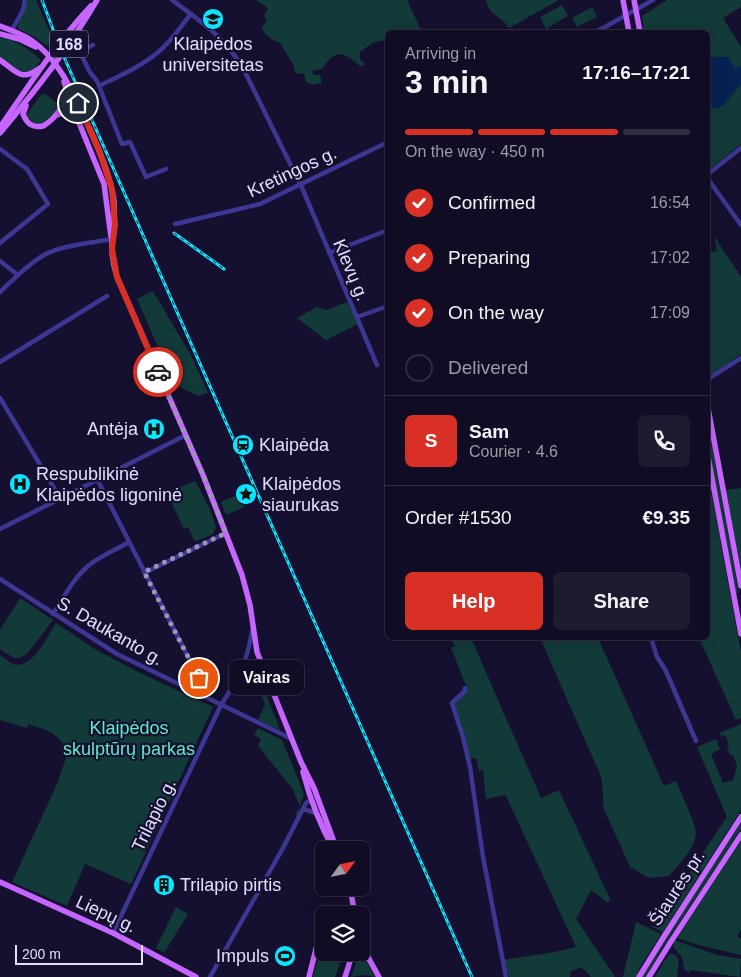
<!DOCTYPE html>
<meta charset="utf-8">
<style>
body{margin:0;font-family:Helvetica,sans-serif;background:#1e1a30;color:#f1f3f6;height:100vh;display:flex;flex-direction:column;font-size:19px;white-space:nowrap}
*{box-sizing:border-box;margin:0}
p{font-size:16px;color:#9c9ba6}
.icon{flex:none;width:28px;height:28px;fill:none;stroke:currentColor;stroke-width:2;stroke-linecap:round;stroke-linejoin:round}
.map{position:relative;flex:1;overflow:hidden}
.details{position:absolute;left:385px;top:30px;width:325px;height:610px;display:flex;flex-direction:column;background:#100c23;border-radius:8px;box-shadow:0 5px 20px #0002,0 0 0 1px #302c41}
.details>*{flex:none}
.needle{width:32px;rotate:57deg}
.controls{position:absolute;left:315px;top:841px;display:grid;gap:10px}
.controls a{display:grid;place-items:center;width:55px;height:55px;border-radius:8px;background:#100c23;box-shadow:0 5px 20px #0002,0 0 0 1px #302c41;font-size:25px}
.scale{position:absolute;left:15px;bottom:12px;width:128px;box-sizing:border-box;padding-left:5px;border:2px solid #e2deff;border-top:0;font-size:14px;line-height:18px;white-space:nowrap;color:#e2deff;-webkit-text-stroke:4px #15102f;paint-order:stroke}
.pin{position:absolute;display:grid;place-items:center;width:42px;height:42px;color:#fff;margin:-21px;border:2px solid #fff;border-radius:50%;box-shadow:0 1px 5px #0007}
.courier{position:absolute;display:grid;place-items:center;width:50px;height:50px;margin:-25px;border:4px solid #d93025;border-radius:50%;background:#fff;color:#222;box-shadow:0 1px 6px #0007}
.bubble{position:absolute;height:35px;border-radius:8px;background:#100c23;box-shadow:0 5px 20px #0002,0 0 0 1px #302c41;font-size:16px;font-weight:600;line-height:35px;text-align:center}
.summary em{font-style:normal;font-weight:600}
.summary div{display:flex;flex-direction:column-reverse}
.summary{display:flex;align-items:center;justify-content:space-between;height:85px;padding:0 20px}
h1{font-size:32px;font-weight:600;line-height:38px}
.bar{display:grid;grid-template-columns:repeat(4,1fr);gap:8px 5px;align-content:center;height:60px;padding:0 20px}
.bar i{height:6px;border-radius:4px;background:#302c41}
.bar .current{background:#d93025}
.bar p{grid-column:span 4}
.line{display:flex;align-items:center;gap:12px;padding:0 20px;border-top:1px solid #302c41}
.line div{flex:1}
.round{display:grid;place-items:center;flex:none;width:52px;height:52px;border-radius:8px;background:#1e1a30}
ol{padding:0 20px;list-style:none}
li{display:flex;align-items:center;gap:15px;height:55px}
li p{margin-inline-start:auto}
li .icon{padding:5px;border-radius:50%;background:#d93025;color:#fff;stroke-width:4}
li:last-child{color:#9c9ba6}
li i{width:28px;height:28px;border:2px solid #302c41;border-radius:50%}
.primary-button{display:flex;gap:10px;margin-top:auto;padding:10px 20px}
.primary-button a{flex:1;height:58px;border-radius:8px;background:#d93025;color:#fff;font-size:20px;font-weight:600;line-height:58px;text-align:center}
.primary-button a+a{background:#1e1a30;color:#f1f3f6}
.map>svg:first-child{display:block}
</style>
<div class="map">
<svg width="741" height="977" viewBox="0 0 741 977">
<rect width="100%" height="100%" fill="#15102f"/>
<g fill="#123a39">
<path d="M27,0H36L53,39L47,46L35,37L18,29C17,22 25,8 27,0Z"/>
<path d="M256,0H407L422,32H388L387,40L374,42L360,52V59L364,63V66H360C342,52 336,48 322,69L314,70L312,72L314,75H320L322,82C316,86 312,85 306,82L304,74L295,73L294,66L280,43C273,41 263,35 262,27L267,21L264,16L268,8Z"/>
<path d="M486,0H559L509,28C502,16 490,17 486,0Z"/>
<path d="M667,0H741V7L723,18L741,47V144L708,171V32H644L642,16Z"/>
<path d="M562,5L568,16L546,29L540,17Z"/>
<path d="M592,7L597,17L577,27L572,18Z"/>
<path d="M0,37C17,41 28,48 41,60C26,82 17,69 0,57Z"/>
<path d="M45,94L60,105C52,117 35,136 26,115L41,95Z"/>
<path d="M714,236L741,277V354L714,373H708V253L717,251Z"/>
<path d="M153,291L192,357L208,393L198,396L178,386L162,350L158,347L137,299Z"/>
<path d="M347,302L358,324L326,340L297,318L317,307L326,310Z"/>
<path d="M712,447L739,593H736L708,448Z"/>
<path d="M195,481L209,507L216,527L213,534L197,541L194,540L188,527L184,529L167,493Z"/>
<path d="M708,485L712,497L741,652V718L736,720L699,638H708Z"/>
<path d="M741,488V570L726,490Z"/>
<path d="M241,493L244,507L226,515L221,502Z"/>
<path d="M20,598L53,620L28,653L20,658H14L0,649V630Z"/>
<path d="M56,623L93,648L136,671L213,707L131,884L85,864L67,906L12,882L57,784L68,752C57,732 49,731 28,724L27,728L0,720V655C4,658 9,662 13,664C32,670 48,636 56,623Z"/>
<path d="M451,638H471L541,798L559,790L610,899L608,903L591,890L576,919L615,977H591L582,967L570,972V977H509L504,960L555,952L576,947L506,796L505,795L486,799L483,770L479,771L476,758L470,759L454,705L455,702L467,691V688L451,648L455,646Z"/>
<path d="M540,638H598L664,786L676,781C680,791 696,824 696,833C695,849 679,864 669,876L649,878L630,867L604,809C602,797 604,786 600,774Z"/>
<path d="M254,664L255,665L280,730L258,720L265,704L251,672L250,666Z"/>
<path d="M741,724V810L663,932L653,927L727,817L697,747L716,739L720,749L711,754L723,783L733,780L737,766L733,755H730L727,747L729,744L725,735L721,737L720,733Z"/>
<path d="M258,728L282,740L304,794L297,816L295,814L300,806L292,788L258,746L261,739L254,735Z"/>
<path d="M741,823V829L661,950L646,977H642L666,937Z"/>
<path d="M741,841V929L737,936L741,939V955L699,945L677,938Z"/>
<path d="M176,907L188,914L164,953L156,948Z"/>
<path d="M636,922L661,934L640,967L636,977H623Z"/>
<path d="M324,938V952L344,953L335,977H313Z"/>
<path d="M674,940L717,955L741,959L740,977L690,970L689,973L684,969L682,957L673,947Z"/>
<path d="M361,942L368,964L375,977L364,975L351,977L359,953L361,952Z"/>
<path d="M669,954H674L679,960L677,977H655Z"/>
</g>
<path fill="#062152" d="M708,55L716,57H728L735,68L741,66V84C732,93 729,103 717,109L708,105Z"/>
<g fill="none" stroke-linecap="round" stroke-linejoin="round">
<g stroke="#3b3792" stroke-width="4.5">
<path d="M172,0C202,22 223,36 243,68L303,190L377,365"/>
<path d="M12,30L23,10L25,0"/>
<path d="M596,32L653,0"/>
<path d="M93,45L83,50L82,56L89,71L97,81L122,144L130,142L146,177L166,169"/>
<path d="M99,86C119,76 140,67 157,53C171,42 180,27 191,14"/>
<path d="M708,174L741,148"/>
<path d="M708,179L741,225"/>
<path d="M175,224L260,204L388,142"/>
<path d="M0,243L48,204L27,169L0,149"/>
<path d="M329,253L388,230"/>
<path d="M0,261L18,275"/>
<path d="M0,292C14,279 28,264 44,255C62,245 92,243 112,239"/>
<path d="M357,317L388,306"/>
<path d="M0,362L107,296"/>
<path d="M708,379L741,358"/>
<path d="M0,398L60,498"/>
<path d="M97,479L199,678V684L196,693"/>
<path d="M0,529L186,435"/>
<path d="M144,573L226,533"/>
<path d="M0,579L117,654L292,739"/>
<path d="M53,614C64,597 73,579 88,566C100,556 116,550 129,542"/>
<path d="M651,638L657,657L665,669L696,741"/>
<path d="M465,688V691L452,703L463,737L470,767L483,857L506,977"/>
<path d="M303,809L316,813"/>
<path d="M113,933L221,705C238,679 247,663 252,631"/>
<path d="M210,977L283,848L306,803L311,800"/>
</g>
<g stroke="#c665ff" stroke-width="5.5">
<path d="M623,0L629,32"/>
<path d="M634,0L640,32"/>
<path d="M0,26C11,30 22,34 31,40C60,60 74,95 88,125C99,150 110,174 114,201C115,216 113,225 112,239C111,252 113,264 117,277L203,475L242,575L250,605L257,652L301,762L314,788L337,850"/>
<path d="M0,34L19,39L36,47"/>
<path d="M0,60C17,72 21,82 40,68"/>
<path d="M64,82L75,113L104,184L111,237"/>
<path d="M26,106L23,114C27,124 32,128 43,126C57,118 63,106 67,91"/>
<path d="M57,115L68,111L77,113"/>
<path d="M1,126C29,85 57,42 91,6"/>
<path d="M0,133C35,91 69,48 97,0"/>
<path d="M708,408L741,586"/>
<path d="M708,457L741,634"/>
<path d="M303,772C310,799 320,825 334,850"/>
<path d="M0,882L113,933L196,977"/>
<path d="M350,888L355,915"/>
<path d="M361,934L369,959L379,977"/>
<path d="M309,977L318,941L324,933"/>
<path d="M345,977L353,952"/>
<path d="M639,977L663,938L741,817"/>
<path d="M649,977L670,943L741,835"/>
</g>
<g stroke="#0ae6ff" stroke-width="3">
<g id="rail">
<path d="M42,0L60,48L472,977"/>
<path d="M174,233L224,269"/>
</g>
</g>
<use href="#rail" stroke="#15102f" stroke-width="1" stroke-dasharray="4" stroke-linecap="butt"/>
</g>
<g fill="none" stroke-linecap="round" stroke-linejoin="round">
<path stroke="#9a96b6" stroke-width="5" stroke-dasharray="0 9" d="M158,372L203,475L226,533L144,572L199,678"/>
<path stroke="#d93025" stroke-width="6" d="M78,103L99,150L112,189L115,224L112,249L117,277L158,372"/>
</g>
<defs>
<g id="university-disc" transform="scale(1.125)"><circle r="9.5" fill="#0ae6ff" stroke="#15102f"/><path d="M0-5L7-2L0 1L-7-2ZM-4 1L0 2.5L4 1V4Q0 6-4 4Z" fill="#111"/></g>
<g id="hospital-disc" transform="scale(1.125)"><circle r="9.5" fill="#0ae6ff" stroke="#15102f"/><path d="M-5-5h3v3.5h4V-5h3V5h-3V1.5h-4V5h-3Z" fill="#111"/></g>
<g id="station-disc" transform="scale(1.125)"><circle r="9.5" fill="#0ae6ff" stroke="#15102f"/><path d="M-3-6H3Q5-6 5-4V2Q5 4 3 4L4.5 6H3L1.5 4h-3L-3 6H-4.5L-3 4Q-5 4-5 2V-4Q-5-6-3-6ZM-3.5-4v3h7v-3ZM-3.5 1v1.5H-2V1ZM2 1v1.5H3.5V1Z" fill="#111"/></g>
<g id="sight-disc" transform="scale(1.125)"><circle r="9.5" fill="#0ae6ff" stroke="#15102f"/><path d="M0-6L1.8-2.2L6-1.7L2.9 1.2L3.7 5.4L0 3.3L-3.7 5.4L-2.9 1.2L-6-1.7L-1.8-2.2Z" fill="#111"/></g>
<g id="building-disc" transform="scale(1.125)"><circle r="9.5" fill="#0ae6ff" stroke="#15102f"/><path d="M-4-6H4V6H1V3H-1V6H-4ZM-2.5-4.3h1.7v1.8h-1.7ZM.8-4.3h1.7v1.8H.8ZM-2.5-1h1.7V.8h-1.7ZM.8-1h1.7V.8H.8Z" fill="#111"/></g>
<g id="stadium-disc" transform="scale(1.125)"><circle r="9.5" fill="#0ae6ff" stroke="#15102f"/><path d="M0-5a6.5 5 0 1 0 0 10a6.5 5 0 1 0 0-10ZM-3.5-1.8h7v3.6h-7Z" fill="#111"/></g>
</defs>
<g fill-rule="evenodd">
<use href="#university-disc" x="213" y="19"/>
<use href="#hospital-disc" x="154" y="429"/>
<use href="#station-disc" x="243" y="445"/>
<use href="#hospital-disc" x="20" y="484"/>
<use href="#sight-disc" x="246" y="494"/>
<use href="#building-disc" x="164" y="885"/>
<use href="#stadium-disc" x="285" y="956"/>
</g>
<g text-anchor="middle" stroke-width="4.5" stroke-linejoin="round" paint-order="stroke">
<rect fill="#15102f" stroke="#a4a0c1" stroke-width="1" x="50" y="30.5" width="38" height="27" rx="4"/>
<g font-size="16" font-weight="bold" fill="#e2deff">
<text x="69" y="50">168</text>
</g>
<g font-size="18" fill="#e2deff" stroke="#15102f" text-anchor="start">
<text x="213" y="50" text-anchor="middle">Klaipėdos<tspan x="213" dy="21">universitetas</tspan></text>
<text x="138" y="435" text-anchor="end">Antėja</text>
<text x="259" y="451">Klaipėda</text>
<text x="36" y="480">Respublikinė<tspan x="36" dy="21">Klaipėdos ligoninė</tspan></text>
<text x="262" y="490">Klaipėdos<tspan x="262" dy="21">siaurukas</tspan></text>
<text x="180" y="891">Trilapio pirtis</text>
<text x="269" y="962" text-anchor="end">Impuls</text>
</g>
<g font-size="18" fill="#e2deff" stroke="#15102f">
<text transform="translate(292 172) rotate(-25)" y="6">Kretingos g.</text>
<text transform="translate(351 270) rotate(67)" y="6">Klevų g.</text>
<text transform="translate(110 631) rotate(30)" y="6">S. Daukanto g.</text>
<text transform="translate(154 815) rotate(-64)" y="6">Trilapio g.</text>
<text transform="translate(677 888) rotate(-57)" y="6">Šiaurės pr.</text>
<text transform="translate(106 914) rotate(25)" y="6">Liepų g.</text>
</g>
<g font-size="18" fill="#5eebc8" stroke="#15102f">
<text x="129" y="734">Klaipėdos<tspan x="129" dy="21">skulptūrų parkas</tspan></text>
</g>
</g>
</svg>
<div class="controls">
<a><svg class="needle" viewBox="-14 -14 28 28"><path d="M0-13l5 13h-10z" fill="#e53935"/><path d="M0 13l5-13h-10z" fill="#9c9ba6"/></svg></a>
<a><svg class="icon" aria-label="layers" viewBox="0 0 24 24"><path d="M12 4l9 5-9 5-9-5zM3 14l9 5 9-5"/></svg></a>
</div>
<div class="scale">200 m</div>
<div class="pin" style="left:199px;top:678px;background:#ea580c"><svg class="icon" aria-label="bag" viewBox="0 0 24 24"><path d="M5 8h14l-1 12H6zM9 8a3 3 0 0 1 6 0"/></svg></div>
<div class="pin" style="left:78px;top:103px;background:#1f2937"><svg class="icon" aria-label="home" viewBox="0 0 24 24"><path d="M3 11l9-7 9 7M6 9v11h12V9"/></svg></div>
<div class="courier" style="left:158px;top:372px"><svg class="icon" aria-label="car" viewBox="0 0 24 24"><path d="M5 17H2v-5l4-1 3-4h7l3 4 3 1v5h-3M9 17h6M6 11h13"/><circle cx="7" cy="17" r="2"/><circle cx="17" cy="17" r="2"/></svg></div>
<div class="bubble" style="left:229px;top:660px;width:75px">Vairas</div>
<section class="details">
<div class="summary"><div><h1>3 min</h1><p>Arriving in</p></div><em>17:16–17:21</em></div>
<div class="bar"><i class="current"></i><i class="current"></i><i class="current"></i><i></i><p>On the way · 450 m</p></div>
<ol>
<li><svg class="icon" aria-label="check" viewBox="0 0 24 24"><path d="M5 12l5 5 9-10"/></svg>Confirmed<p>16:54</p></li>
<li><svg class="icon" aria-label="check" viewBox="0 0 24 24"><path d="M5 12l5 5 9-10"/></svg>Preparing<p>17:02</p></li>
<li><svg class="icon" aria-label="check" viewBox="0 0 24 24"><path d="M5 12l5 5 9-10"/></svg>On the way<p>17:09</p></li>
<li><i></i>Delivered</li>
</ol>
<div class="line" style="height:90px"><b class="round" style="background:#d93025;color:#fff">S</b><div><b>Sam</b><p>Courier · 4.6</p></div><a class="round"><svg class="icon" aria-label="phone" viewBox="0 0 24 24"><path d="M5 4h4l2 5-3 2q2 4 5 5l2-3 5 2v4C11 20 4 13 5 4z"/></svg></a></div>
<div class="line" style="height:65px"><div>Order #1530</div><b>€9.35</b></div>
<div class="primary-button"><a>Help</a><a>Share</a></div>
</section>
</div>
